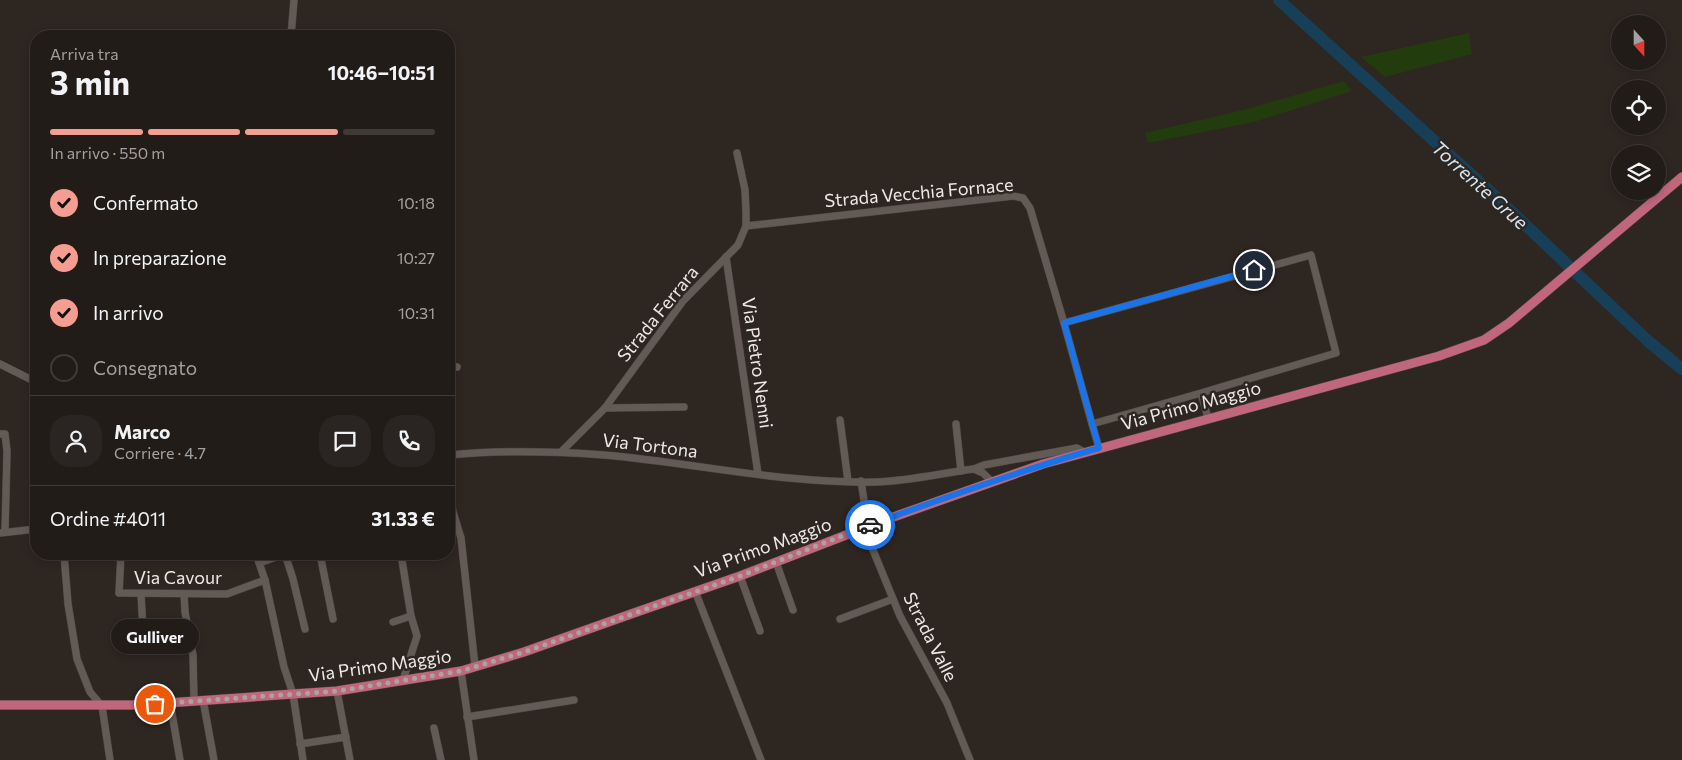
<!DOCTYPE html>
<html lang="it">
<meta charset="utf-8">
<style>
body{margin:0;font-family:Commissioner,sans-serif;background:#2a2522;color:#f1f3f6;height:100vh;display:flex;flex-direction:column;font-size:19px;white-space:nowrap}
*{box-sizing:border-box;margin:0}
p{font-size:16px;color:#a2a1a2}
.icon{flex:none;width:28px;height:28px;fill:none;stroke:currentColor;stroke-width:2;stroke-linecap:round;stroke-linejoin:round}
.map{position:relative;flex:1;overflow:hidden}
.panel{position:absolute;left:30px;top:30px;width:425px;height:530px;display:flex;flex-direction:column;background:#221c19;border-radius:20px;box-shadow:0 2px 8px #0003,0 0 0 1px #3f3a38}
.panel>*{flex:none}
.needle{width:32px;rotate:159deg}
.buttons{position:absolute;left:1611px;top:15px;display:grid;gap:10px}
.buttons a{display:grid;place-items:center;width:55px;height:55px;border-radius:50%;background:#221c19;box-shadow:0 2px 8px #0003,0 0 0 1px #3f3a38;font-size:25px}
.pin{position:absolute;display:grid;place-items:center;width:42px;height:42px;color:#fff;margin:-21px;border:2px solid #fff;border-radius:50%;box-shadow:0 1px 5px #0007}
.courier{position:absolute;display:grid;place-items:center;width:50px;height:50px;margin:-25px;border:4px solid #1a73e8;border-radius:50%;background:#fff;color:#222;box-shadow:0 1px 6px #0007}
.bubble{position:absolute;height:35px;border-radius:18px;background:#221c19;box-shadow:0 2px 8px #0003,0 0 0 1px #3f3a38;font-size:16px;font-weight:700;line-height:35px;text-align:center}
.headline em{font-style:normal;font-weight:700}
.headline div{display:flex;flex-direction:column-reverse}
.headline{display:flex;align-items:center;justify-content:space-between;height:85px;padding:0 20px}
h1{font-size:32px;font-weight:700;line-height:38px}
.bar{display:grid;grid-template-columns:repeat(4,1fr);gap:8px 5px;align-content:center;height:60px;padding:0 20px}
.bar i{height:6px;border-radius:4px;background:#3f3a38}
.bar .on{background:#f59d90}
.bar p{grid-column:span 4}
.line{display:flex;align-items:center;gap:12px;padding:0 20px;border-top:1px solid #3f3a38}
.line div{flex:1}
.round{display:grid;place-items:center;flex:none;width:52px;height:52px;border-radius:20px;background:#2a2522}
ol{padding:0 20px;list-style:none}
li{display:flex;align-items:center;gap:15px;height:55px}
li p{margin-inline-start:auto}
li .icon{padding:5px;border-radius:50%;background:#f59d90;color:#111;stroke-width:4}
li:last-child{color:#a2a1a2}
li i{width:28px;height:28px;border:2px solid #3f3a38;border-radius:50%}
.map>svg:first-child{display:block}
</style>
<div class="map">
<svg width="1682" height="760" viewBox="0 0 1682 760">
<rect width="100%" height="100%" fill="#2e2621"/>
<g fill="#233c0e">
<path d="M1469,33L1472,54L1385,77L1361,57Z"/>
<path d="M1344,81L1352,91L1254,122L1148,143L1145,133L1247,109Z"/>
</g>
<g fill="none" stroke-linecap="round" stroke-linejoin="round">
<path stroke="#173f58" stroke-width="12" d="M1279,0L1497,198L1648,341L1682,369"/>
<g stroke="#4a433f" stroke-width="8">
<g id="minor">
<path d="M291,36L294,0"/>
<path d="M746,226L1013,196L1023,198L1030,208L1064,323"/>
<path d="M726,257L758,474"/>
<path d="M0,364L36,382"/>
<path d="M449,366L457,367"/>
<path d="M1201,393L1092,424L1064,323L1311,255L1336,353L1201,393L1208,418"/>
<path d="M605,408L684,407"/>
<path d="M840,420L848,481"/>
<path d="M956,424L961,471"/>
<path d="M1092,424L1099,448"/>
<path d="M0,434H5L7,451L5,532"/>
<path d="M561,452L605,408L683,301L738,245L746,226V212L745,190L737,153"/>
<path d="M449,455C501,450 552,451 604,455C695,463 785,484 876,482C909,481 942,473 974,469L984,465L1077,448L1084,452"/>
<path d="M974,469L983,473L991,481"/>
<path d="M861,481L868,526"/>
<path d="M449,488L453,512L461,538L475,666"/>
<path d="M864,528L900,616L947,703L970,760"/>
<path d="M0,533L36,529"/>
<path d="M64,554L68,604L77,659L90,692L102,706L110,760"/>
<path d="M121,554L119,593L227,594L265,580"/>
<path d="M256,554L265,580L284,667L293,694L303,760"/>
<path d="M320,554L333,619"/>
<path d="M401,554L411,616L417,636L403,680"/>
<path d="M776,562L793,610"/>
<path d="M259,563L285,554L293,579L305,629"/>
<path d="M740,576L760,631"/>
<path d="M695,591L761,760"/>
<path d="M141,594L143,630"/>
<path d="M184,594L185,612L193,655L194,701"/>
<path d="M840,619L893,599"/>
<path d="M393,622L411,616"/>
<path d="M461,671L474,760"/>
<path d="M337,691L350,760"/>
<path d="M203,700L214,760"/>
<path d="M170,702L180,760"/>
<path d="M467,717L574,700"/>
<path d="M434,728L441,760"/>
<path d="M300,744L346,737"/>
</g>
</g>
<g stroke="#4a433f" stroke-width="10">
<path id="major" d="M0,705H139L293,694L337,691L461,671L524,652L631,614L740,576L885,520L1043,464L1439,356L1484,340L1509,323L1682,177"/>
</g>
<use href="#minor" stroke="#635a55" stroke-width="7"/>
<use href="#major" stroke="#c0677c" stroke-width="9"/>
</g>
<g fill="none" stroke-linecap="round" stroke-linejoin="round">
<path stroke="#aaa4a0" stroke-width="5" stroke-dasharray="0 9" d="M155,704L338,691L461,671L524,652L740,576L870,525"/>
<path stroke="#1a73e8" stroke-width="6" d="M870,525C946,497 1022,470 1099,448L1064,323L1254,270"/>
</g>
<g text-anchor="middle" stroke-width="5" stroke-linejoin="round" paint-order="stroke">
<g font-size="18" fill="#ede8e5" stroke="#2e2621">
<text transform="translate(919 193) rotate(-5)" y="6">Strada Vecchia Fornace</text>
<text transform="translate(658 314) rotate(-51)" y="6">Strada Ferrara</text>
<text transform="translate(757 363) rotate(82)" y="6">Via Pietro Nenni</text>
<text transform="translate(1191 406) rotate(-15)" y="6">Via Primo Maggio</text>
<text transform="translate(650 446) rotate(7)" y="6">Via Tortona</text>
<text transform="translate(763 548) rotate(-20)" y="6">Via Primo Maggio</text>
<text x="178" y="584">Via Cavour</text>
<text transform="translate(930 637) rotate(63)" y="6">Strada Valle</text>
<text transform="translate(380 666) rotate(-8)" y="6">Via Primo Maggio</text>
</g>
<g font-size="19" font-style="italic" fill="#d5e7f4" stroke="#2e2621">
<text transform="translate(1480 185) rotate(42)" y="7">Torrente Grue</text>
</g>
</g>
</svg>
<div class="buttons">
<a><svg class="needle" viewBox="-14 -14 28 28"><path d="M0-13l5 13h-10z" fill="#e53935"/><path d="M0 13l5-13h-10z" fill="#a2a1a2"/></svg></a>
<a><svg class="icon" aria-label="locate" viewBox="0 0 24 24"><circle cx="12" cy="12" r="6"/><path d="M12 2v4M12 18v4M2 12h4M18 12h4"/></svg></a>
<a><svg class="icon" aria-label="layers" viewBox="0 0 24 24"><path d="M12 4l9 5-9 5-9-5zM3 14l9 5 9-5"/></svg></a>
</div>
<div class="pin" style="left:155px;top:704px;background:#ea580c"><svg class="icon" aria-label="bag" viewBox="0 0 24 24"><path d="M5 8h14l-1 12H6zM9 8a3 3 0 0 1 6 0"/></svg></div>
<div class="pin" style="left:1254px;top:270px;background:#1f2937"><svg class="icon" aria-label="home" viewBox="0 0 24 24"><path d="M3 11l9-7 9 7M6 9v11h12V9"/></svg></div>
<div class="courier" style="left:870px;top:525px"><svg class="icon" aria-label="car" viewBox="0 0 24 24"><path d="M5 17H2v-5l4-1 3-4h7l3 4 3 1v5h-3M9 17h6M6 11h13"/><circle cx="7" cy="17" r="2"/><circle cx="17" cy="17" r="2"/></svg></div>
<div class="bubble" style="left:111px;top:619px;width:88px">Gulliver</div>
<section class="panel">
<div class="headline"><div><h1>3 min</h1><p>Arriva tra</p></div><em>10:46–10:51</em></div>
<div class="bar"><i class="on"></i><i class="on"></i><i class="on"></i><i></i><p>In arrivo · 550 m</p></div>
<ol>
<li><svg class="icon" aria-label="check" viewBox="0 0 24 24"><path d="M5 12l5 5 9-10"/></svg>Confermato<p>10:18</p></li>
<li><svg class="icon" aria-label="check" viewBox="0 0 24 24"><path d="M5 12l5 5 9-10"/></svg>In preparazione<p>10:27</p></li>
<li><svg class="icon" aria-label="check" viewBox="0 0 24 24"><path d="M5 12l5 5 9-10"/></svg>In arrivo<p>10:31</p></li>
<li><i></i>Consegnato</li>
</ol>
<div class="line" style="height:90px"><a class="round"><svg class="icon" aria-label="person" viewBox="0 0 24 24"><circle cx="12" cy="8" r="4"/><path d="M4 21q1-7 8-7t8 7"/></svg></a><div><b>Marco</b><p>Corriere · 4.7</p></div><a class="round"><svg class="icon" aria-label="chat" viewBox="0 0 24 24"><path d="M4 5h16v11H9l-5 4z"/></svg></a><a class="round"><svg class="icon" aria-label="phone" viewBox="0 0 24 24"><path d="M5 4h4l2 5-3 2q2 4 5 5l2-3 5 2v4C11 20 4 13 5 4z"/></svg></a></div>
<div class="line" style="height:65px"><div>Ordine #4011</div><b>31.33 €</b></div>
</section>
</div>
